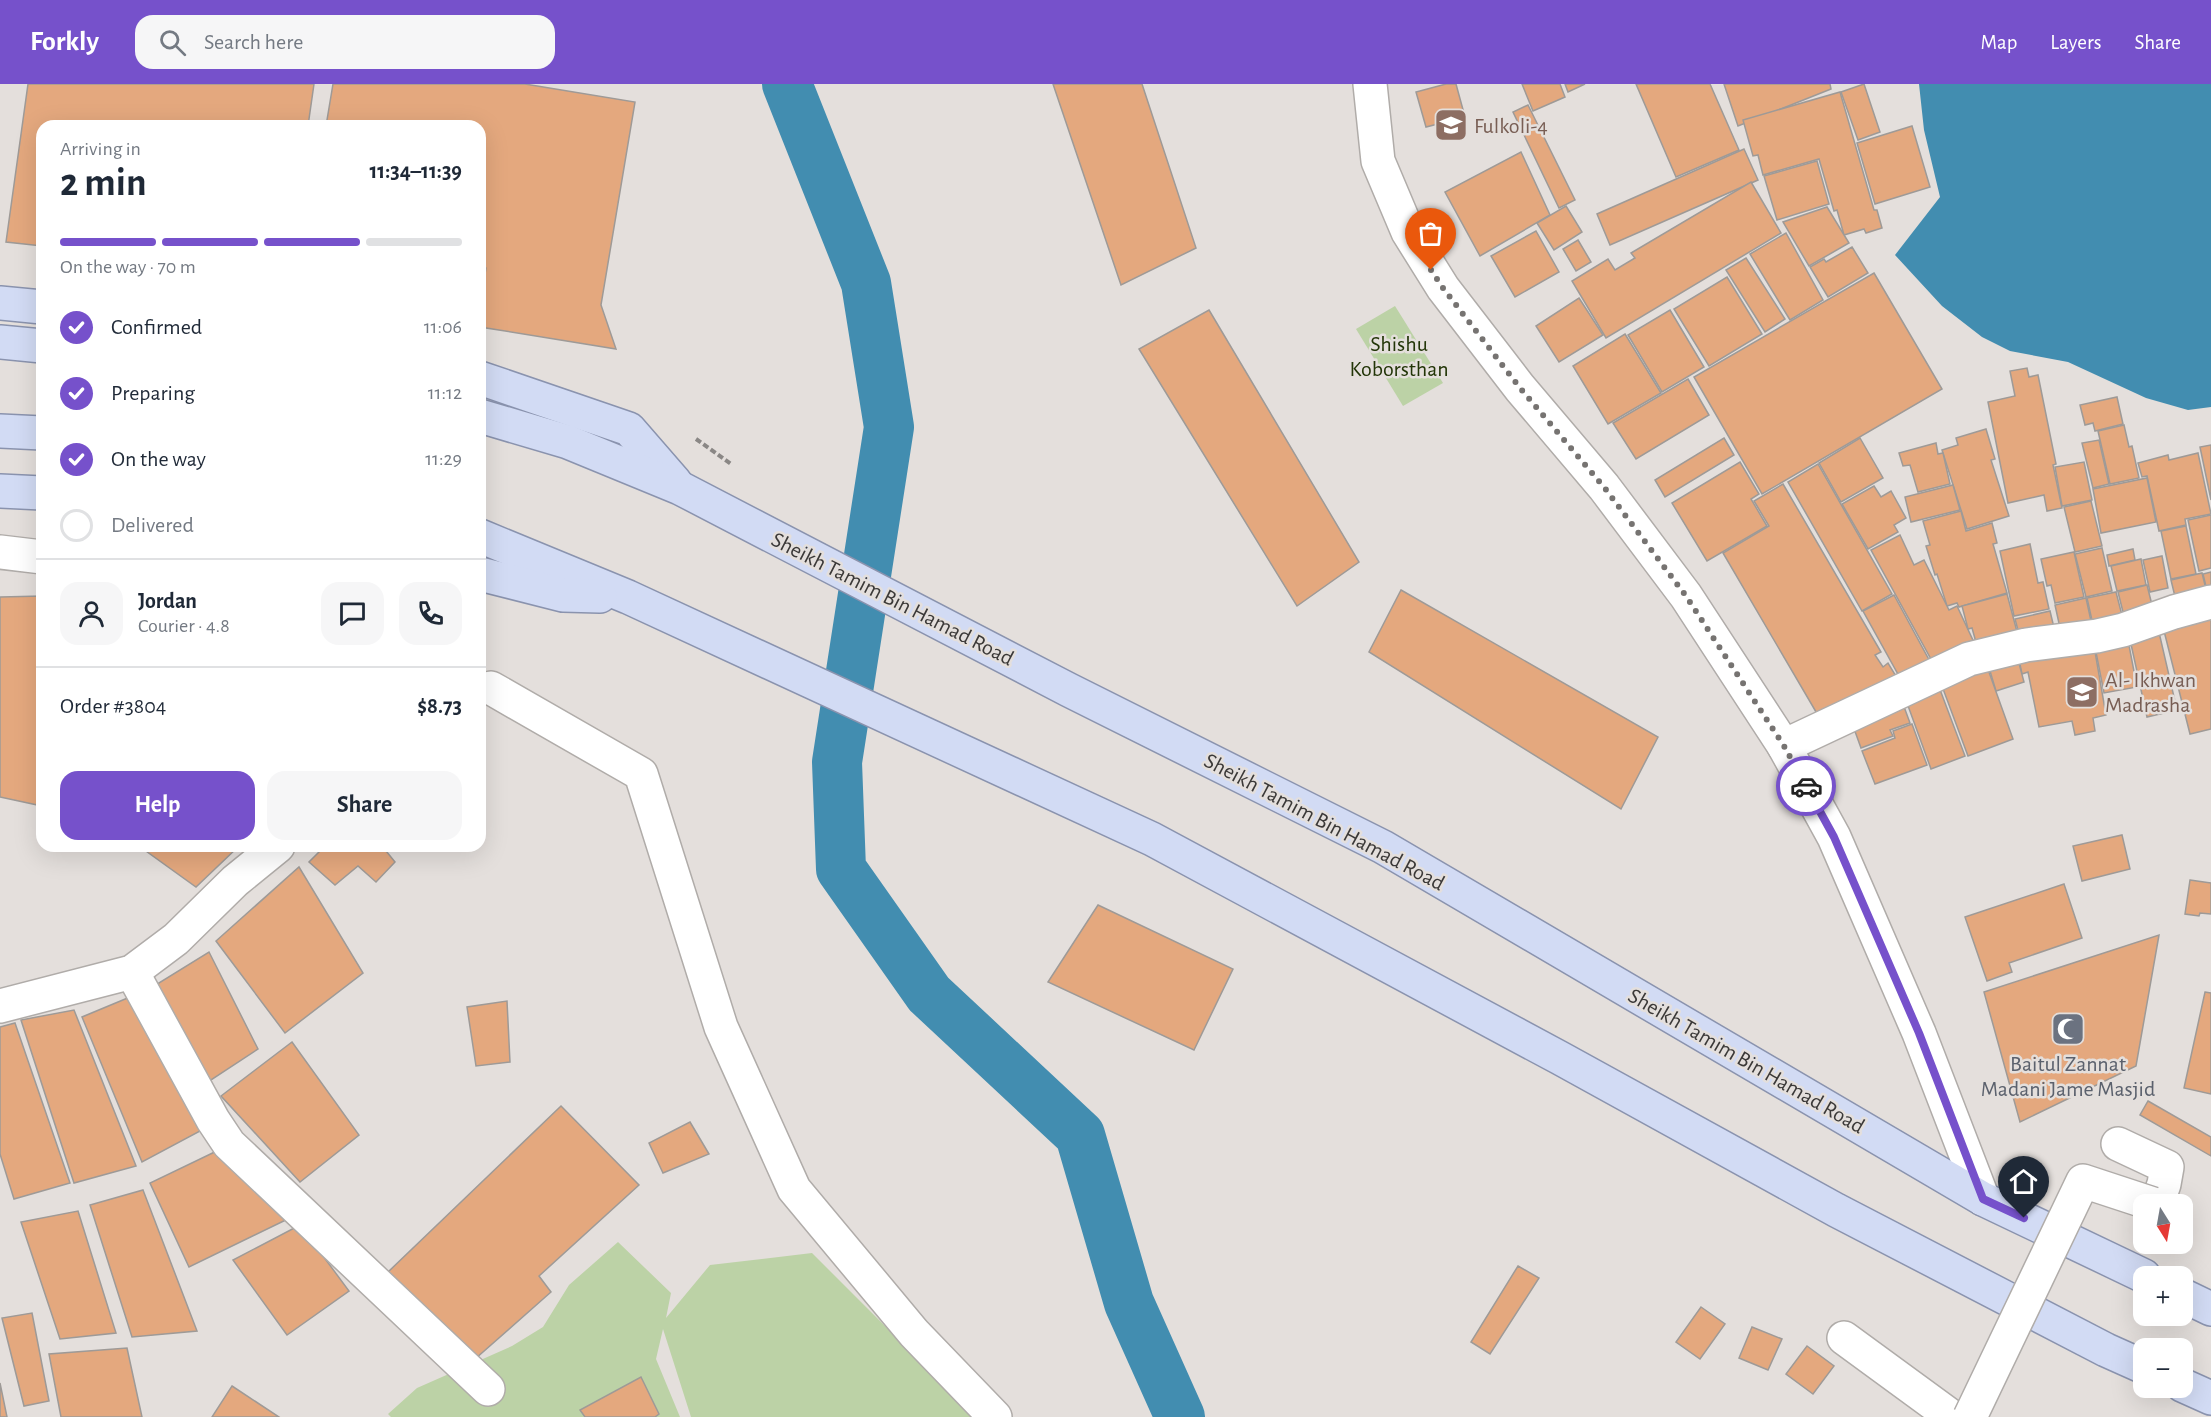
<!DOCTYPE html>
<meta charset="utf-8">
<style>
body{margin:0;font-family:"Alegreya Sans",sans-serif;background:#f6f6f7;color:#1f2937;height:100vh;display:flex;flex-direction:column;font-size:22px;white-space:nowrap}
*{box-sizing:border-box;margin:0}
p{font-size:20px;color:#747a83}
.icon{flex:none;width:33px;height:33px;fill:none;stroke:currentColor;stroke-width:2;stroke-linecap:round;stroke-linejoin:round}
.map{position:relative;flex:1;overflow:hidden}
.side{position:absolute;left:36px;top:36px;width:450px;height:732px;display:flex;flex-direction:column;background:#fff;border-radius:18px;box-shadow:0 6px 24px #0002}
.side>*{flex:none}
.needle{width:39px;rotate:169deg}
.controls{position:absolute;left:2133px;top:1110px;display:grid;gap:12px}
.controls a{display:grid;place-items:center;width:60px;height:60px;border-radius:12px;background:#fff;box-shadow:0 6px 24px #0002;font-size:30px}
.pin{position:absolute;display:grid;place-items:center;width:51px;height:51px;color:#fff;margin:-62px -26px;border-radius:50% 50% 50% 0;rotate:-45deg;box-shadow:0 0 6px #0007}
.pin .icon{rotate:45deg}
.courier{position:absolute;display:grid;place-items:center;width:60px;height:60px;margin:-30px;border:4px solid #7651cb;border-radius:50%;background:#fff;color:#222;box-shadow:0 2px 8px #0007}
.summary em{font-style:normal;font-weight:700}
.summary div{display:flex;flex-direction:column-reverse}
.summary{display:flex;align-items:center;justify-content:space-between;height:102px;padding:0 24px}
h1{font-size:39px;font-weight:700;line-height:45px}
.bar{display:grid;grid-template-columns:repeat(4,1fr);gap:9px 6px;align-content:center;height:72px;padding:0 24px}
.bar i{height:8px;border-radius:4px;background:#e0e1e3}
.bar .selected{background:#7651cb}
.bar p{grid-column:span 4}
.line{display:flex;align-items:center;gap:15px;padding:0 24px;border-top:2px solid #e0e1e3}
.line div{flex:1}
.round{display:grid;place-items:center;flex:none;width:63px;height:63px;border-radius:18px;background:#f6f6f7}
ol{padding:0 24px;list-style:none}
li{display:flex;align-items:center;gap:18px;height:66px}
li p{margin-inline-start:auto}
li .icon{padding:6px;border-radius:50%;background:#7651cb;color:#fff;stroke-width:4}
li:last-child{color:#747a83}
li i{width:33px;height:33px;border:3px solid #e0e1e3;border-radius:50%}
.action{display:flex;gap:12px;margin-top:auto;padding:12px 24px}
.action a{flex:1;height:69px;border-radius:18px;background:#7651cb;color:#fff;font-size:24px;font-weight:700;line-height:69px;text-align:center}
.action a+a{background:#f6f6f7;color:#1f2937}
header{display:flex;align-items:center;gap:36px;box-sizing:border-box;height:84px;padding:0 30px;background:#7651cb;color:#fff}
header strong{font-size:28px}
nav{display:flex;gap:33px;margin-inline-start:auto;font-size:21px}
.search{width:420px;height:54px;background:#f6f6f7;display:flex;align-items:center;gap:15px;box-sizing:border-box;padding:0 21px;border-radius:18px;color:#747a83;font-size:22px}
.map>svg:first-child{display:block}
</style>
<header>
<strong>Forkly</strong>
<div class="search"><svg class="icon" aria-label="search" viewBox="0 0 24 24"><circle cx="10" cy="10" r="6"/><path d="M15 15l6 6"/></svg>Search here</div>
<nav><a>Map</a><a>Layers</a><a>Share</a></nav>
</header>
<div class="map">
<svg width="2211" height="1333" viewBox="0 0 2211 1333">
<rect width="100%" height="100%" fill="#e4dfdc"/>
<g fill="#bcd2a6">
<path d="M1395,222L1443,299L1403,322L1356,245Z"/>
<path d="M618,1158L671,1209L666,1234L710,1181L812,1169L976,1333H691L663,1245L656,1275L680,1333H391L388,1330L417,1304L512,1262L543,1243L569,1201Z"/>
</g>
<path fill="#428db0" d="M1919,0H2211V323L2188,326L2146,314L2068,278L2010,267L1982,253L1942,222L1895,171L1940,113L1924,46Z"/>
<g fill="none" stroke-linecap="round" stroke-linejoin="round">
<path stroke="#428db0" stroke-width="50" d="M787,0L866,199L889,343L837,678L841,785L929,910L1080,1051L1129,1219L1180,1333"/>
</g>
<g fill="#e4a87e" stroke="#9e9a97" stroke-width="1.5">
<path d="M28,0H314L308,42H42V162L6,158Z"/>
<path d="M333,0H525L635,18L601,221L616,265L480,243V220L486,184L480,183V42H326Z"/>
<path d="M1053,0H1142L1196,164L1121,201Z"/>
<path d="M1446,0H1456L1465,33L1426,43L1416,8Z"/>
<path d="M1522,0H1560L1565,13L1533,27Z"/>
<path d="M1565,0H1585L1568,8Z"/>
<path d="M1636,0H1710L1739,66L1676,93Z"/>
<path d="M1724,0H1830L1831,5L1738,42Z"/>
<path d="M1864,0L1880,48L1858,56L1841,8Z"/>
<path d="M1840,8L1874,126H1877L1882,144L1866,149L1864,145L1844,151L1837,126L1834,127L1819,75L1763,91L1758,71L1753,72L1743,36Z"/>
<path d="M1528,21L1575,116L1559,124L1513,28Z"/>
<path d="M1912,42L1930,103L1875,120L1857,59Z"/>
<path d="M1744,65L1758,96L1610,161L1597,130Z"/>
<path d="M1521,68L1550,131L1480,172L1445,108Z"/>
<path d="M1817,77L1829,120L1777,136L1764,92Z"/>
<path d="M1751,98L1781,149L1606,254L1572,197L1608,175L1615,186L1635,174L1631,169Z"/>
<path d="M1566,122L1582,148L1554,166L1537,139Z"/>
<path d="M1827,123L1849,159L1809,182L1783,138Z"/>
<path d="M1536,147L1559,188L1515,213L1491,172Z"/>
<path d="M1786,149L1823,216L1790,236L1750,170Z"/>
<path d="M1578,156L1591,178L1576,187L1563,165Z"/>
<path d="M1852,163L1868,189L1828,213L1810,183L1824,175L1826,178Z"/>
<path d="M1746,174L1785,235L1765,248L1726,186Z"/>
<path d="M1874,189L1942,305L1762,410L1694,293Z"/>
<path d="M1727,193L1762,250L1709,282L1674,225Z"/>
<path d="M1579,214L1603,251L1559,278L1536,242Z"/>
<path d="M1209,226L1359,478L1297,522L1139,265Z"/>
<path d="M1670,226L1704,283L1662,308L1628,251Z"/>
<path d="M1625,250L1661,309L1608,340L1573,282Z"/>
<path d="M2027,284L2029,293L2038,291L2056,380L2053,381L2062,424L2047,427L2044,411L2008,419L1988,318L2015,312L2010,287Z"/>
<path d="M1688,295L1709,331L1636,375L1613,339Z"/>
<path d="M2117,313L2123,340L2095,347L2093,339L2085,341L2080,321Z"/>
<path d="M2124,341L2129,363L2132,362L2139,394L2110,400L2098,347Z"/>
<path d="M1986,345L1995,375L1991,376L2009,432L1967,445L1942,366L1958,361L1956,354Z"/>
<path d="M1724,354L1734,371L1665,413L1655,396Z"/>
<path d="M1860,354L1883,394L1841,418L1819,379Z"/>
<path d="M2099,356L2109,400L2093,404L2082,359Z"/>
<path d="M1936,359L1938,370L1943,369L1950,400L1918,408L1910,381L1903,382L1899,369Z"/>
<path d="M2211,361V416L2200,363Z"/>
<path d="M2198,369L2211,430L2185,435L2186,441L2159,447L2147,392L2142,393L2138,379L2168,371L2169,376Z"/>
<path d="M1740,378L1759,410L1751,415L1767,442L1707,477L1672,419Z"/>
<path d="M2084,378L2092,416L2062,422L2055,383Z"/>
<path d="M1818,380L1892,510L1862,527L1788,398Z"/>
<path d="M2147,394L2156,438L2101,449L2093,405Z"/>
<path d="M1783,400L1881,568L1875,571L1883,583L1888,579L1902,602L1819,633L1723,469L1769,442L1754,417Z"/>
<path d="M1953,401L1960,426L1911,438L1905,413Z"/>
<path d="M1874,402L1881,413L1891,407L1906,434L1894,441L1898,448L1868,465L1842,420Z"/>
<path d="M2091,417L2102,462L2075,468L2064,423Z"/>
<path d="M1961,427L1966,447L1992,439L1997,459L1993,460L2007,509L1959,523L1957,519L1947,522L1937,490L1935,491L1926,462L1930,461L1923,437Z"/>
<path d="M2211,431V484L2199,487L2188,436Z"/>
<path d="M2186,442L2196,490L2171,495L2161,447Z"/>
<path d="M1900,451L1914,481L1924,476L1949,526L1957,522L1978,567L1937,586L1871,466Z"/>
<path d="M2030,460L2038,499L2043,498L2049,525L2014,532L2000,467Z"/>
<path d="M2102,464L2112,507L2086,513L2075,470Z"/>
<path d="M2133,465L2135,476L2109,482L2107,471Z"/>
<path d="M2074,468L2084,513L2055,519L2051,501L2047,502L2041,475Z"/>
<path d="M2162,472L2168,504L2150,508L2143,476Z"/>
<path d="M2141,475L2146,501L2117,507L2111,482Z"/>
<path d="M2211,488V515H2209L2203,490Z"/>
<path d="M2202,489L2209,517L2178,525L2171,496Z"/>
<path d="M2147,501L2155,533L2126,540L2118,508Z"/>
<path d="M1401,506L1658,653L1621,725L1369,568Z"/>
<path d="M2116,508L2125,543L2095,550L2087,514Z"/>
<path d="M2007,510L2020,559L1979,569L1972,544L1968,545L1962,522Z"/>
<path d="M1894,511L1934,585L1904,601L1863,527Z"/>
<path d="M42,512V722L0,713V513Z"/>
<path d="M2086,514L2093,546L2062,553L2055,521Z"/>
<path d="M2211,523V645L2190,650L2161,535Z"/>
<path d="M2050,527L2056,552L2022,561L2015,535Z"/>
<path d="M2158,544L2177,626L2147,633L2129,551Z"/>
<path d="M2127,551L2137,603L2104,609L2094,558Z"/>
<path d="M2093,556L2106,631L2093,634L2095,647L2075,651L2072,637L2039,643L2028,588L2022,590L2018,571Z"/>
<path d="M2016,568L2024,598L1996,607L1987,577Z"/>
<path d="M1985,577L2013,655L1968,672L1939,594Z"/>
<path d="M1936,595L1965,672L1931,685L1903,608Z"/>
<path d="M1899,609L1910,639L1890,646L1893,652L1861,664L1848,628Z"/>
<path d="M1912,640L1927,681L1875,700L1862,667L1895,654L1893,647Z"/>
<path d="M2122,751L2130,785L2082,797L2073,762Z"/>
<path d="M139,762H239L196,803Z"/>
<path d="M325,762H382L395,778L376,798L358,782L335,801L309,778Z"/>
<path d="M299,783L363,889L285,949L216,857Z"/>
<path d="M2190,796L2211,799V830L2200,829L2199,832L2185,830Z"/>
<path d="M2064,800L2082,854L2009,879L2012,888L1987,897L1965,833Z"/>
<path d="M1098,821L1233,885L1194,966L1048,898Z"/>
<path d="M2159,851L2136,982L2020,1038L1984,908Z"/>
<path d="M209,868L258,965L208,998L154,902Z"/>
<path d="M2205,908L2211,909V1010L2184,1004Z"/>
<path d="M130,913L202,1046L142,1078L82,933Z"/>
<path d="M507,917L510,978L476,982L467,923Z"/>
<path d="M74,926L136,1082L74,1099L21,936Z"/>
<path d="M15,939L70,1099L14,1115L0,1070V943Z"/>
<path d="M292,958L359,1051L300,1098L221,1012Z"/>
<path d="M2148,1017L2211,1053V1072L2140,1031Z"/>
<path d="M561,1022L639,1101L539,1192L551,1208L475,1275L388,1188Z"/>
<path d="M690,1038L709,1070L663,1089L649,1059Z"/>
<path d="M223,1064L294,1132L189,1183L150,1099Z"/>
<path d="M143,1106L197,1247L132,1253L90,1121Z"/>
<path d="M78,1127L116,1249L60,1255L21,1138Z"/>
<path d="M300,1141L349,1207L287,1251L233,1176Z"/>
<path d="M1518,1182L1539,1194L1490,1270L1471,1258Z"/>
<path d="M1701,1223L1725,1240L1700,1275L1676,1258Z"/>
<path d="M32,1229L49,1317L24,1322L2,1234Z"/>
<path d="M1752,1243L1782,1255L1768,1286L1739,1274Z"/>
<path d="M1807,1262L1834,1282L1813,1310L1786,1290Z"/>
<path d="M127,1264L142,1333H61L49,1270Z"/>
<path d="M641,1293L659,1330L655,1333H585L580,1326Z"/>
<path d="M0,1299L7,1333H0Z"/>
<path d="M232,1302L279,1333H212Z"/>
</g>
<g fill="none" stroke-linecap="round" stroke-linejoin="round">
<g stroke="#b0aca9" stroke-width="36">
<g id="minor">
<path d="M1370,0L1378,77L1408,148L1443,204L1520,304L1604,403L1686,512L1784,662L1834,753L1919,949L1983,1115"/>
<path d="M0,468L42,473"/>
<path d="M491,604L641,690L721,943L794,1105L914,1249L995,1333"/>
<path d="M1784,662L1969,575L2026,561L2097,552L2123,546L2174,528L2211,518"/>
<path d="M132,888L213,1036L229,1060L488,1305"/>
<path d="M0,922L132,888L176,855L235,797L278,762"/>
<path d="M2118,1060L2167,1083L2164,1100L2157,1120"/>
<path d="M1844,1254L1952,1333"/>
</g>
</g>
<g stroke="#8a93ae" stroke-width="36">
<g id="major">
<path d="M0,219L42,223"/>
<path d="M0,258L42,262"/>
<path d="M480,294L629,345L675,398"/>
<path d="M480,332L568,358L680,404L1069,606L1383,763L1983,1115L2144,1192"/>
<path d="M0,347L42,349"/>
<path d="M0,407L42,409"/>
<path d="M480,452L628,513L1152,755L1560,974L1836,1126L2106,1266L2144,1283"/>
<path d="M480,490L563,511L600,512"/>
<path d="M2182,1211L2211,1225"/>
<path d="M2182,1301L2211,1314"/>
</g>
</g>
<path stroke="#8a8785" stroke-width="4" stroke-dasharray="6 3" stroke-linecap="butt" d="M696,355L731,380"/>
<use href="#minor" stroke="#fff" stroke-width="33"/>
<use href="#major" stroke="#d2dbf4" stroke-width="33"/>
<g stroke="#b0aca9" stroke-width="36" stroke-linecap="butt">
<path id="minor-bridge" d="M1970,1333L2083,1097L2153,1120"/>
</g>
<use href="#minor-bridge" stroke="#fff" stroke-width="33"/>
</g>
<g fill="none" stroke-linecap="round" stroke-linejoin="round">
<path stroke="#767371" stroke-width="6" stroke-dasharray="0 10.8" d="M1431,186L1443,204L1520,304L1604,403L1686,512L1784,662L1806,702"/>
<path stroke="#7651cb" stroke-width="8" d="M1806,702L1834,753L1919,949L1983,1115L2024,1134"/>
</g>
<defs>
<g id="school-square" transform="scale(1.725)"><rect x="-9" y="-9" width="18" height="18" rx="4" fill="#8d6e63" stroke="#e4dfdc"/><path d="M0-5L7-2L0 1L-7-2ZM-4 1L0 2.5L4 1V4Q0 6-4 4Z" fill="#fff"/></g>
<g id="mosque-square" transform="scale(1.725)"><rect x="-9" y="-9" width="18" height="18" rx="4" fill="#6b7280" stroke="#e4dfdc"/><path d="M3.5-4.9A6 6 0 1 0 3.5 4.9A5 5 0 1 1 3.5-4.9Z" fill="#fff"/></g>
</defs>
<g fill-rule="evenodd">
<use href="#school-square" x="1451" y="41"/>
<use href="#school-square" x="2082" y="608"/>
<use href="#mosque-square" x="2068" y="945"/>
</g>
<g text-anchor="middle" stroke-width="5" stroke-linejoin="round" paint-order="stroke">
<g font-size="22" fill="#785e54" stroke="#e4dfdc" text-anchor="start">
<text x="1474" y="49">Fulkoli-4</text>
<text x="2105" y="603">Al- Ikhwan<tspan x="2105" dy="25">Madrasha</tspan></text>
</g>
<g font-size="22" fill="#223507" stroke="#e4dfdc">
<text x="1399" y="267">Shishu<tspan x="1399" dy="25">Koborsthan</tspan></text>
</g>
<g font-size="22" fill="#3b3938" stroke="#e4dfdc">
<text transform="translate(893 514) rotate(27)" y="8">Sheikh Tamim Bin Hamad Road</text>
<text transform="translate(1325 737) rotate(28)" y="8">Sheikh Tamim Bin Hamad Road</text>
<text transform="translate(1747 976) rotate(30)" y="8">Sheikh Tamim Bin Hamad Road</text>
</g>
<g font-size="22" fill="#5b616d" stroke="#e4dfdc">
<text x="2068" y="987">Baitul Zannat<tspan x="2068" dy="25">Madani Jame Masjid</tspan></text>
</g>
</g>
</svg>
<div class="controls">
<a><svg class="needle" viewBox="-14 -14 28 28"><path d="M0-13l5 13h-10z" fill="#e53935"/><path d="M0 13l5-13h-10z" fill="#747a83"/></svg></a>
<a>+</a>
<a>−</a>
</div>
<div class="pin" style="left:1431px;top:186px;background:#ea580c"><svg class="icon" aria-label="bag" viewBox="0 0 24 24"><path d="M5 8h14l-1 12H6zM9 8a3 3 0 0 1 6 0"/></svg></div>
<div class="pin" style="left:2024px;top:1134px;background:#1f2937"><svg class="icon" aria-label="home" viewBox="0 0 24 24"><path d="M3 11l9-7 9 7M6 9v11h12V9"/></svg></div>
<div class="courier" style="left:1806px;top:702px"><svg class="icon" aria-label="car" viewBox="0 0 24 24"><path d="M5 17H2v-5l4-1 3-4h7l3 4 3 1v5h-3M9 17h6M6 11h13"/><circle cx="7" cy="17" r="2"/><circle cx="17" cy="17" r="2"/></svg></div>
<section class="side">
<div class="summary"><div><h1>2 min</h1><p>Arriving in</p></div><em>11:34–11:39</em></div>
<div class="bar"><i class="selected"></i><i class="selected"></i><i class="selected"></i><i></i><p>On the way · 70 m</p></div>
<ol>
<li><svg class="icon" aria-label="check" viewBox="0 0 24 24"><path d="M5 12l5 5 9-10"/></svg>Confirmed<p>11:06</p></li>
<li><svg class="icon" aria-label="check" viewBox="0 0 24 24"><path d="M5 12l5 5 9-10"/></svg>Preparing<p>11:12</p></li>
<li><svg class="icon" aria-label="check" viewBox="0 0 24 24"><path d="M5 12l5 5 9-10"/></svg>On the way<p>11:29</p></li>
<li><i></i>Delivered</li>
</ol>
<div class="line" style="height:108px"><a class="round"><svg class="icon" aria-label="person" viewBox="0 0 24 24"><circle cx="12" cy="8" r="4"/><path d="M4 21q1-7 8-7t8 7"/></svg></a><div><b>Jordan</b><p>Courier · 4.8</p></div><a class="round"><svg class="icon" aria-label="chat" viewBox="0 0 24 24"><path d="M4 5h16v11H9l-5 4z"/></svg></a><a class="round"><svg class="icon" aria-label="phone" viewBox="0 0 24 24"><path d="M5 4h4l2 5-3 2q2 4 5 5l2-3 5 2v4C11 20 4 13 5 4z"/></svg></a></div>
<div class="line" style="height:78px"><div>Order #3804</div><b>$8.73</b></div>
<div class="action"><a>Help</a><a>Share</a></div>
</section>
</div>
